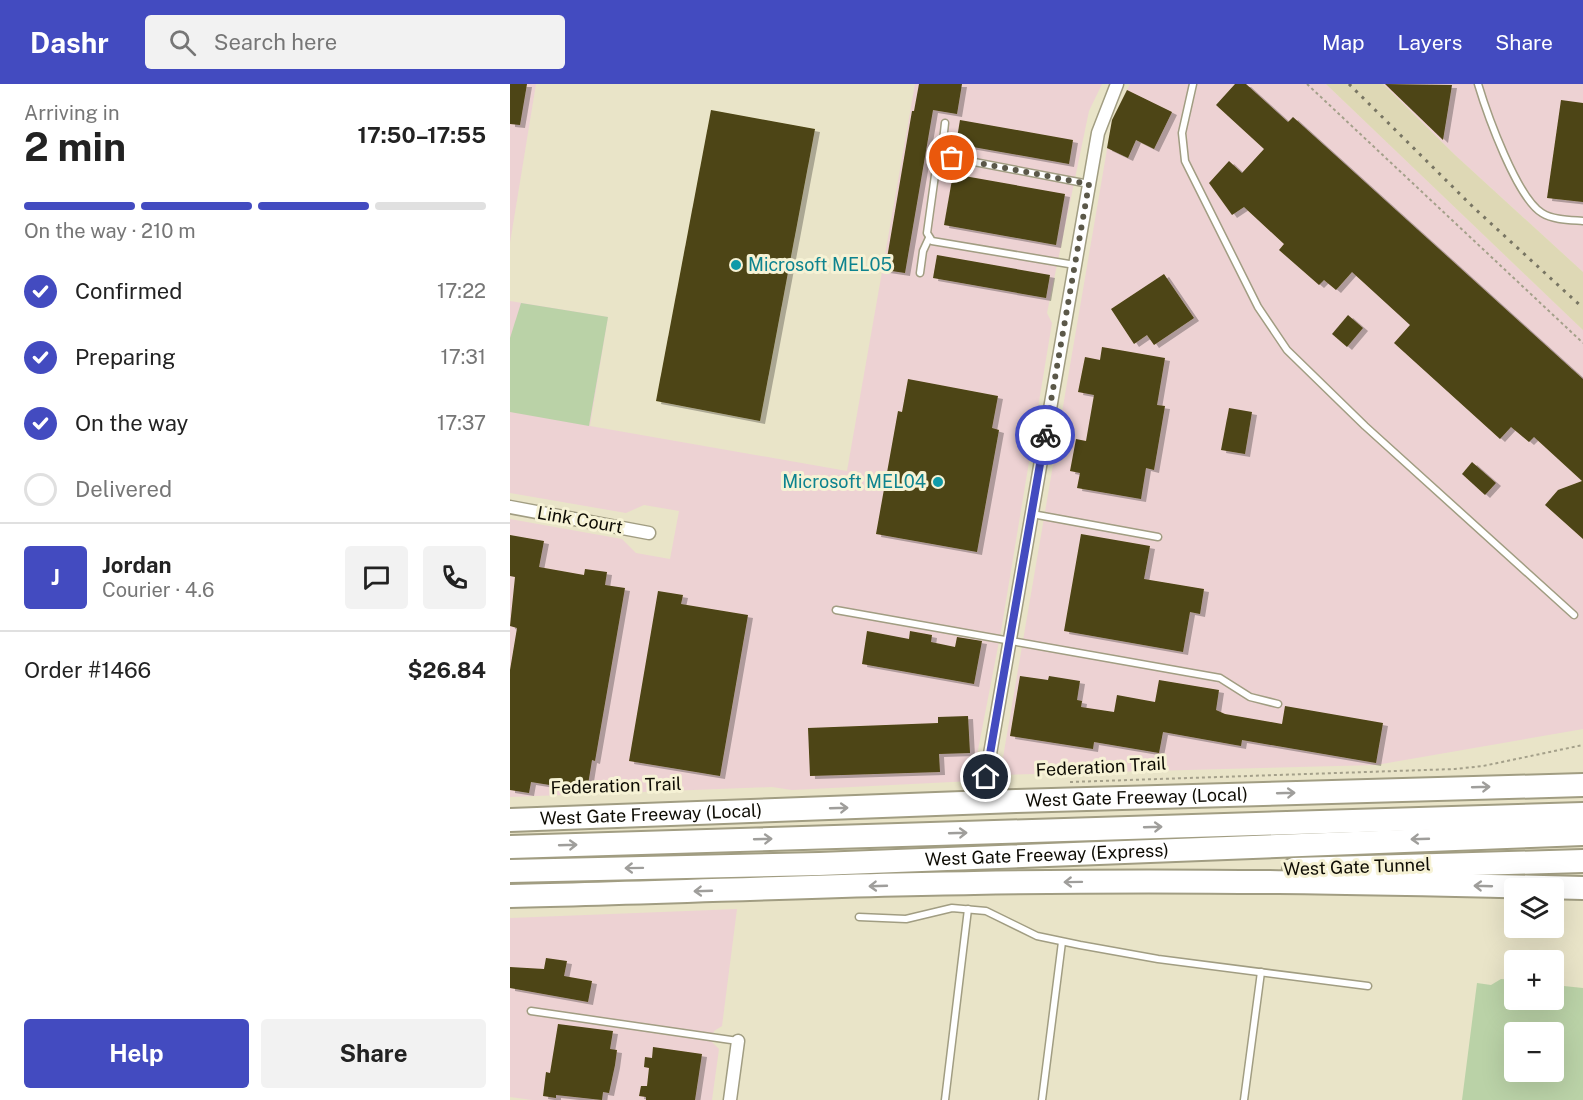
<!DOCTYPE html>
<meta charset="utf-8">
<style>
body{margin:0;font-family:"Public Sans",sans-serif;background:#f2f2f2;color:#222;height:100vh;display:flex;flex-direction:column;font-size:22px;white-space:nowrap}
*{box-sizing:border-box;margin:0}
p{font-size:20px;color:#767676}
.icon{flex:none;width:33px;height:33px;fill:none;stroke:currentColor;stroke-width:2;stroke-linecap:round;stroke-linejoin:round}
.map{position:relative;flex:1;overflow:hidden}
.sheet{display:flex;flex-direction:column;background:#fff;width:510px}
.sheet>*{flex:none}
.controls{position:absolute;left:994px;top:794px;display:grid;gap:12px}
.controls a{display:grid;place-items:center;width:60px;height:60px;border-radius:6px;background:#fff;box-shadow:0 6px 24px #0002;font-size:30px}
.pin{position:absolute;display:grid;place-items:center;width:51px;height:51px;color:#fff;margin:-26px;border:3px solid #fff;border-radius:50%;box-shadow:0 2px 6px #0007}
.courier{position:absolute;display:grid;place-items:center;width:60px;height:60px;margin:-30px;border:4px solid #434bc0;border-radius:50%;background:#fff;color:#222;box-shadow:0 2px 8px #0007}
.overview em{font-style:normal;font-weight:700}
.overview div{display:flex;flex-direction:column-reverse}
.overview{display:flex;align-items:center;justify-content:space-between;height:102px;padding:0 24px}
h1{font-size:39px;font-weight:700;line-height:45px}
.bar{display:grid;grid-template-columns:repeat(4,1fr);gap:9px 6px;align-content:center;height:72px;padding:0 24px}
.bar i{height:8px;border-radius:4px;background:#e0e0e0}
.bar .active{background:#434bc0}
.bar p{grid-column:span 4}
.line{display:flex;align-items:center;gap:15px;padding:0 24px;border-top:2px solid #e0e0e0}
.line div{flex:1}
.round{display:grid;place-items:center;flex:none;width:63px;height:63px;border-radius:6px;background:#f2f2f2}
ol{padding:0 24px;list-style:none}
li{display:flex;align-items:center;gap:18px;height:66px}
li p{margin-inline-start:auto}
li .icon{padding:6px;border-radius:50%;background:#434bc0;color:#fff;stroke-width:4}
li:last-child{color:#767676}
li i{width:33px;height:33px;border:3px solid #e0e0e0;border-radius:50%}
.action{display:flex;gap:12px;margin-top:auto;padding:12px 24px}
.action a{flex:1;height:69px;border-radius:6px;background:#434bc0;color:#fff;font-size:24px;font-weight:700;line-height:69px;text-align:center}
.action a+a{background:#f2f2f2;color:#222}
header{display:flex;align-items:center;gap:36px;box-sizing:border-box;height:84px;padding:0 30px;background:#434bc0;color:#fff}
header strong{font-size:28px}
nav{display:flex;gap:33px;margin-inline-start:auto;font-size:21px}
.search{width:420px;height:54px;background:#f2f2f2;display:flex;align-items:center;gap:15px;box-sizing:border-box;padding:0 21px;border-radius:6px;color:#767676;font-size:22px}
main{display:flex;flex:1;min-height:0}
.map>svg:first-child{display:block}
</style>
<header>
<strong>Dashr</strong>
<div class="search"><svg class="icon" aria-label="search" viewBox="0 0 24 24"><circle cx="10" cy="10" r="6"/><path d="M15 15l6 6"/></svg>Search here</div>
<nav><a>Map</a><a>Layers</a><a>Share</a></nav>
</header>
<main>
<section class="sheet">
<div class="overview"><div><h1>2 min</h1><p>Arriving in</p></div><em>17:50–17:55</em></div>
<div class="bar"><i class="active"></i><i class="active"></i><i class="active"></i><i></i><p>On the way · 210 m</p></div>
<ol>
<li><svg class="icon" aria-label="check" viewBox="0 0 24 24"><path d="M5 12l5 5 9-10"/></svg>Confirmed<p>17:22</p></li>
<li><svg class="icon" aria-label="check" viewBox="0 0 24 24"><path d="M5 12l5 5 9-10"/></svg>Preparing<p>17:31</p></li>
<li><svg class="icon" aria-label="check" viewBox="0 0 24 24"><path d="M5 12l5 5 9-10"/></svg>On the way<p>17:37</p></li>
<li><i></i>Delivered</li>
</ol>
<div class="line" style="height:108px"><b class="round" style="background:#434bc0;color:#fff">J</b><div><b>Jordan</b><p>Courier · 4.6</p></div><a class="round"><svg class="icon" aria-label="chat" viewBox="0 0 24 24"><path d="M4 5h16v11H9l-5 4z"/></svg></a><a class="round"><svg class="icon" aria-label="phone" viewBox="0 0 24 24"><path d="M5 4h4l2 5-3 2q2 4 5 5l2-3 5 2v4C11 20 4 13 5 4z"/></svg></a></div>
<div class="line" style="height:78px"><div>Order #1466</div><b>$26.84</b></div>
<div class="action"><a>Help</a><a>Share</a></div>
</section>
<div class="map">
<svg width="1073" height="1016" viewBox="0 0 1073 1016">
<defs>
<filter id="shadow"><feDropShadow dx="5" dy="3" stdDeviation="0" flood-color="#0004"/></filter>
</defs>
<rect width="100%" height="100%" fill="#e9e4c8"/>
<g fill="#edd2d3">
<path d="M0,0H26L0,159Z"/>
<path d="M405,0H592L579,27L537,229L542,239L491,547L462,697L282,706L262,703L0,713V435L112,455L126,469L160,475L169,427L134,421L116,429L0,409V217L98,233L80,342L337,387Z"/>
<path d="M620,0H816L1073,246V645L866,681L490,691L602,36Z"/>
<path d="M873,0H1073V188L945,71Z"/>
<path d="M227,825L212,942L204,947L202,958L209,965L202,1016H22L0,1013V834Z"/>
</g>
<path fill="#ded8b5" d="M816,0H873L945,71L1073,188V246Z"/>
<g fill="#bad2a7" fill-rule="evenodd">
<path d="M11,219L98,233L79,342L0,328V254Z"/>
<path d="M991,895L1005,896V915H1044V901L1073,904V1016H952L967,899L981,901ZM1005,948H1044V987H1005Z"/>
</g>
<g fill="#4d4413" filter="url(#shadow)">
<path d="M0,0H17L10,41L0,40Z"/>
<path d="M409,0H452L447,30L423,26L395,189L375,186L402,27H404Z"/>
<path d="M725,0H736L778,38L783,33L1073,295V455L1035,421L1048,406L1072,397L1024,353L1019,358L1001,343L990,355L884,259L900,241L842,188L826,206L814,196L809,201L769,166L774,160L734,123L722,131L699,99L719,77L732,89L754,65L706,21Z"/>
<path d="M875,0L942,1L933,56Z"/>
<path d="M617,6L662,28L644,65L626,56L618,74L597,64L602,36Z"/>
<path d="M1051,16L1073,19V118L1037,114Z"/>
<path d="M201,26L305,45L250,337L146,317Z"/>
<path d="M450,36L563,56L559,80L446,60Z"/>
<path d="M443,90L555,110L546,161L434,141Z"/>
<path d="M427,171L540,191L536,214L423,194Z"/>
<path d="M654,190L684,234L644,261L637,251L624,260L601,225Z"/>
<path d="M838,231L853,244L837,263L822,250Z"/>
<path d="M592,263L655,274L647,321L655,322L644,386L636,384L631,415L567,404L570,389L560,387L566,355L576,357L584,311L568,308L575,273L590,276Z"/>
<path d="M398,295L488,312L482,344L489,346L467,468L366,450L388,327L392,328Z"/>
<path d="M719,324L742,328L735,370L711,366Z"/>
<path d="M962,378L986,399L975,411L952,390Z"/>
<path d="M571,450L640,462L634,495L694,505L690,530L680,528L673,568L554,547Z"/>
<path d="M0,451L34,457L29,483L74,491L75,485L97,488L95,501L115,504L85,677L82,676L77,707L21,698L19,709L0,706V586L7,544L0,542L5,493L0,492Z"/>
<path d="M148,507L173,511L171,520L238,531L210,692L119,677Z"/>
<path d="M357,547L399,555L400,547L422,551L421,558L445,563L447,553L472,557L464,600L352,580Z"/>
<path d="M510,592L538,596L539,592L570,597L567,616L572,617L571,623L604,628L607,611L645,618L649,596L709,606L706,626L715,630L772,640L775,622L873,639L866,679L732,656L731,662L653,648L649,669L584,658L583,665L500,652Z"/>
<path d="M458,632L460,669L429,670L430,688L300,692L298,644L428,639V633Z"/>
<path d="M36,874L57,877L54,892L82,897L78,918L0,904V883L34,885Z"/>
<path d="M48,940L103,947L100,965L107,966L105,981L99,1009L93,1008L92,1016L46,1011V1014L33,1012L36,988L40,989Z"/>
<path d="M143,963L192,970L185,1016H136V1013L129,1012L131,1002H137L139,984L134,983L135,973L142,974Z"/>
</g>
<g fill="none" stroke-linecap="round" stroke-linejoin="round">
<g stroke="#a19d82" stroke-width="9">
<g id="lane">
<path d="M683,0L672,49L675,77L748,223L777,266L855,342L1064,531"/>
<path d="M968,0C977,30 1007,114 1032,129C1043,136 1060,136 1073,137"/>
<path d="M431,75L435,39"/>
<path d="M565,181L422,157L417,149L426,84L431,75L438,73L579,100"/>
<path d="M410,189L413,167L419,154"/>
<path d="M522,430L648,453"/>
<path d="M326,526L710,594L740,613L768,620"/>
<path d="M349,833L396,835L442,824L476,827L527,852L570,861L648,875L858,902"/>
<path d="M21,927L228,957"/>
<path d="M435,1016L458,825"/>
<path d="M532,1016L552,858"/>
<path d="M734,1016L751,888"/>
</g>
</g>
<g stroke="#a19d82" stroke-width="15">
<g id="street">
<path d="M0,423L139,449"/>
<path d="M476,693L588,49L607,0"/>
<path d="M220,1016L228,957"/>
</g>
</g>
<g stroke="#a19d82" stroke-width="26">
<g id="highway">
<path id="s1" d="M0,736L506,717L1073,701"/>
<path d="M0,763L1073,730"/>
<path d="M784,785L1073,777"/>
<path id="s2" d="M0,787L309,780L1073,750"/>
<path d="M0,812C155,809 309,801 464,799C667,795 870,799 1073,804"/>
</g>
</g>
<g stroke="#a4a08a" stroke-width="2" stroke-dasharray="3 3" stroke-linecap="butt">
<path d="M797,0L1073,259"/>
<path d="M560,698L945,685L973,682L1073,661"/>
</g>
<use href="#lane" stroke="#fff" stroke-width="6"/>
<use href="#street" stroke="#fff" stroke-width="12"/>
<use href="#highway" stroke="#fff" stroke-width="22"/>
<path stroke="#787563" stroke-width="3" stroke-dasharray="3 6" stroke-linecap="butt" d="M839,0L963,123L1073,224"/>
</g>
<defs><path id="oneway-shaft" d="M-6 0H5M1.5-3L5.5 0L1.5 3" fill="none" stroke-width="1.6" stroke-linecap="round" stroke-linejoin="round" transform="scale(1.5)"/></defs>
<g stroke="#9f9e9b">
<use href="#oneway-shaft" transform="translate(971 703) rotate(-2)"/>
<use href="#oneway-shaft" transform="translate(776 709) rotate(-2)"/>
<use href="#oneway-shaft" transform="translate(329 724) rotate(-2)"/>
<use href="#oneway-shaft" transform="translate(643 743) rotate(-2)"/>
<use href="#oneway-shaft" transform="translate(448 749) rotate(-2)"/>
<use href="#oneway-shaft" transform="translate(253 755) rotate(-2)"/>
<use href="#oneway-shaft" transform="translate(910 755) rotate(178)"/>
<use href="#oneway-shaft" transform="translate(58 761) rotate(-2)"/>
<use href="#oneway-shaft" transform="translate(124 784) rotate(179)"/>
<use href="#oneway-shaft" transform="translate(563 798) rotate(179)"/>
<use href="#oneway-shaft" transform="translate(368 802) rotate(178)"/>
<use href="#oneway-shaft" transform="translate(973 802) rotate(-178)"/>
<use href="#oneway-shaft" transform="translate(193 807) rotate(178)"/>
</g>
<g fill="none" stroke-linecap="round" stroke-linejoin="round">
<path stroke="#5b5849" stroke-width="6" stroke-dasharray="0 10.8" d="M442,74L579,100L535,351"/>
<path stroke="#434bc0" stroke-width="8" d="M476,693L535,351"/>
</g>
<g fill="#0f9aa8" stroke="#f6f2d5" stroke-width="2">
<circle cx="226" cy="181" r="6"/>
<circle cx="428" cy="398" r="6"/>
</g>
<g text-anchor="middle" stroke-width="6" stroke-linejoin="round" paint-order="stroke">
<g font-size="18" fill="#0d838f" stroke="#f6f2d5" text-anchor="start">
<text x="238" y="187">Microsoft MEL05</text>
<text x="416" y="404" text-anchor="end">Microsoft MEL04</text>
</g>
<g font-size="18" fill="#0e0c04" stroke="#f6f2d5">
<text transform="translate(70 436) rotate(10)" y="6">Link Court</text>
<text transform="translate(591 683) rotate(-3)" y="6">Federation Trail</text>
<text transform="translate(106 702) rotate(-2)" y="6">Federation Trail</text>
<text dy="6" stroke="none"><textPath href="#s1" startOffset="627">West Gate Freeway (Local)</textPath></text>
<text dy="6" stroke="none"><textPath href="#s1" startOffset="141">West Gate Freeway (Local)</textPath></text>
<text dy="6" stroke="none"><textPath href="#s2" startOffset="537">West Gate Freeway (Express)</textPath></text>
<text transform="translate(847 783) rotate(-2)" y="6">West Gate Tunnel</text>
</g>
</g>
</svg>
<div class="controls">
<a><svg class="icon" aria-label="layers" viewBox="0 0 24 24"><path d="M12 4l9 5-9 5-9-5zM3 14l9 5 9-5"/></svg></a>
<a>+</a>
<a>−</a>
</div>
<div class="pin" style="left:442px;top:74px;background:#ea580c"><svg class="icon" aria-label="bag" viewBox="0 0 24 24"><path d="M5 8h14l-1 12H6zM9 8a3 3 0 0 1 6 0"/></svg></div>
<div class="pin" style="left:476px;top:693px;background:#1f2937"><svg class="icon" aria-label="home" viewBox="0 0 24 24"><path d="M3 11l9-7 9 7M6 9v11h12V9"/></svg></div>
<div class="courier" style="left:535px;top:351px"><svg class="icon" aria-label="bike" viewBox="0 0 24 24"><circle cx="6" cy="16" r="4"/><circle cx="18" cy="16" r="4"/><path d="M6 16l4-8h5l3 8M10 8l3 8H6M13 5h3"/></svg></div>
</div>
</main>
